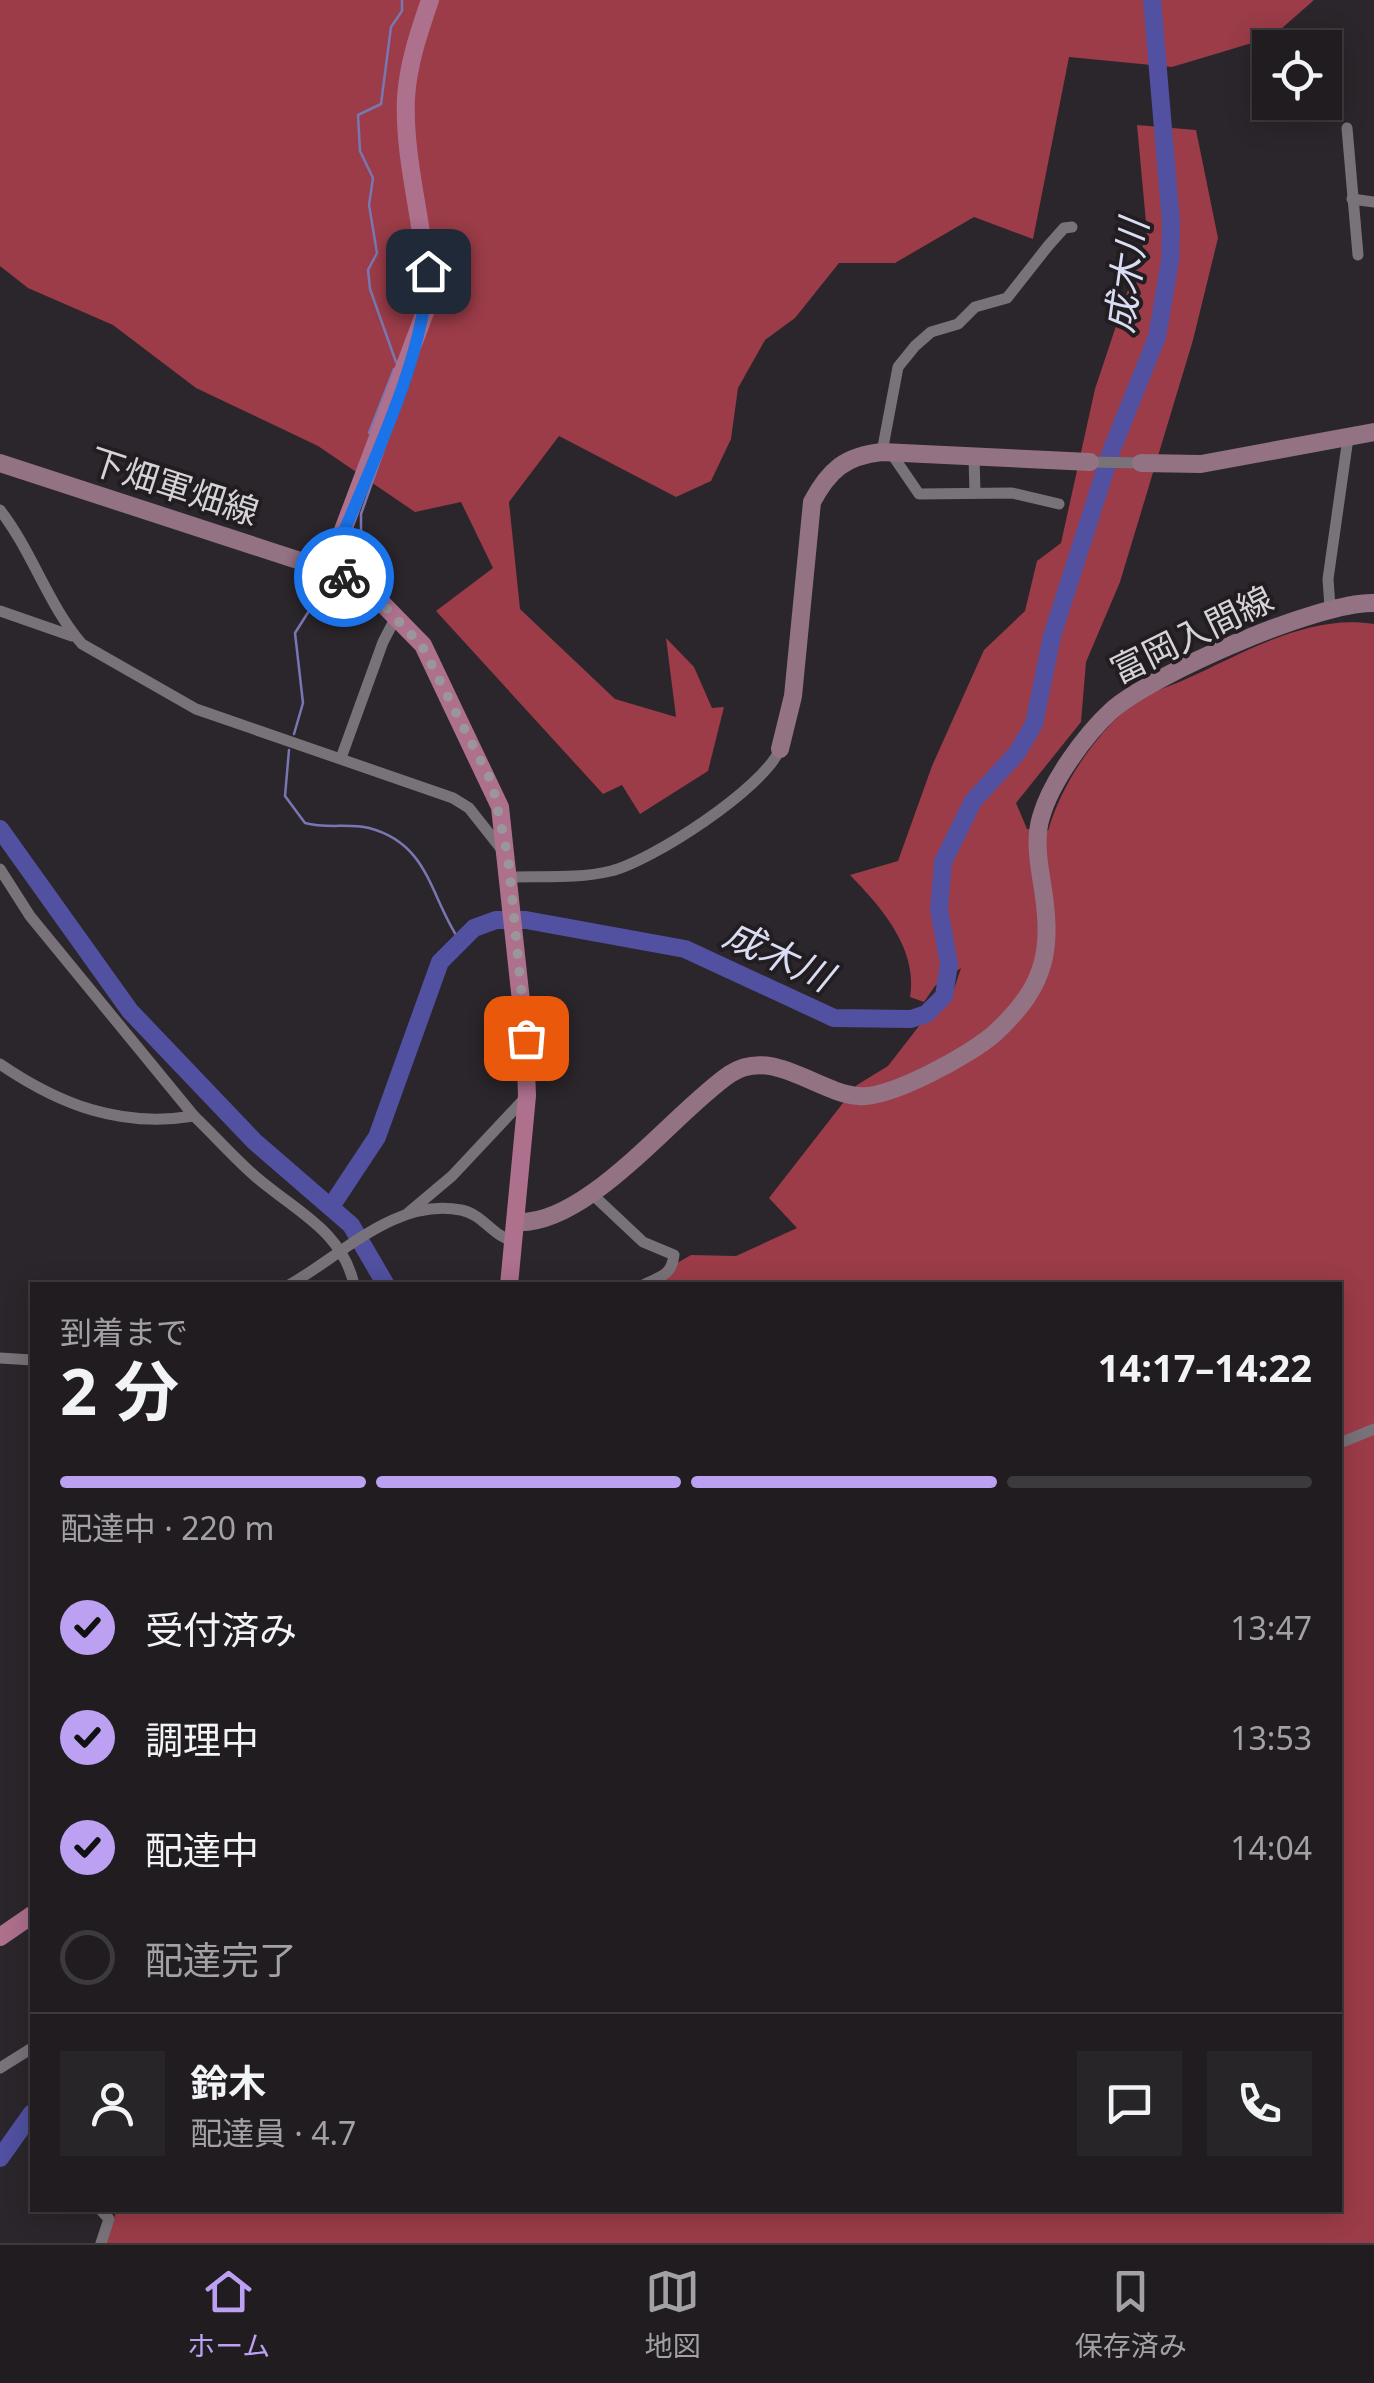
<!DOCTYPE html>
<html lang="ja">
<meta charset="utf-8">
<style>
body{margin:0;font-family:"Noto Sans","Noto Sans JP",sans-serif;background:#282529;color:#f1f3f6;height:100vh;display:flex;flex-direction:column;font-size:38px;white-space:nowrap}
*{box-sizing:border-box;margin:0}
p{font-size:32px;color:#a2a1a5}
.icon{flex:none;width:55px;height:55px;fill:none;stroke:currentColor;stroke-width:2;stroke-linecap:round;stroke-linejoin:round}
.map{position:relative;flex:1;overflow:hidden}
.drawer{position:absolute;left:30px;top:1282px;width:1312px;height:930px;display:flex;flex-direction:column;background:#201c20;border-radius:0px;box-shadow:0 5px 25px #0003,0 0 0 2px #3d3a3e}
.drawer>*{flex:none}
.buttons{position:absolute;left:1252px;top:30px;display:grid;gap:20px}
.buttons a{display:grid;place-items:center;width:90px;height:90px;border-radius:0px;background:#201c20;box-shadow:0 5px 25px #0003,0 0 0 2px #3d3a3e;font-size:50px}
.pin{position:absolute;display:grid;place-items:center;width:85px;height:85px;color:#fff;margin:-42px;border-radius:20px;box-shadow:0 5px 15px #0006}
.courier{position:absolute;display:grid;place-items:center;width:100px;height:100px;margin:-50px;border:8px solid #1a73e8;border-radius:50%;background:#fff;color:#222;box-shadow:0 2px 12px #0007}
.summary em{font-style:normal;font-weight:700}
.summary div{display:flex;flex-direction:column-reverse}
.summary{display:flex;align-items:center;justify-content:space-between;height:170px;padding:0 30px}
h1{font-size:65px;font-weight:700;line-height:75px}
.bar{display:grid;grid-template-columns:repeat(4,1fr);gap:15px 10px;align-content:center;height:120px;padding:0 30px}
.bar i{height:12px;border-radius:8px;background:#3d3a3e}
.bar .selected{background:#bca0f2}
.bar p{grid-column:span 4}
.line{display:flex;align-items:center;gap:25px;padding:0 30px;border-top:2px solid #3d3a3e}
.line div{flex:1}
.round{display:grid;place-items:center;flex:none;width:105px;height:105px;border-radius:0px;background:#282529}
ol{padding:0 30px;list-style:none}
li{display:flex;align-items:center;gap:30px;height:110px}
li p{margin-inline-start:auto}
li .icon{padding:10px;border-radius:50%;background:#bca0f2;color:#111;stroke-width:4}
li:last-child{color:#a2a1a5}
li i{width:55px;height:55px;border:5px solid #3d3a3e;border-radius:50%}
.tab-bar{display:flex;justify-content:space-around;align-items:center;height:140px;border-top:2px solid #3d3a3e;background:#201c20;font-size:28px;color:#a2a1a5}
.tab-bar a{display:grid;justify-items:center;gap:5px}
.tab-bar .selected{color:#bca0f2}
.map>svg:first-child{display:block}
</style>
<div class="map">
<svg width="1374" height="2243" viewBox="0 0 1374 2243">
<rect width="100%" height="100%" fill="#2b262b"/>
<g fill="#9b3c48">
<path d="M0,0H1314L1272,37L1172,67L1069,57L1033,239L974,217L895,263H839L795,318L765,340L738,388L731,439L711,481L676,497L559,436L509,502L520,609L615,699L676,717L666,638L694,667L712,708L724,707L708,771L640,814L622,785L603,794L436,611L493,568L461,502L415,512L318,446L196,388L113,325L28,288L0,266Z"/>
<path d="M1137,125L1196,130L1218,238L1193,340L1120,582L1086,662L1081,722L1016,803L1027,829L1048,831C1061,785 1094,736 1131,705C1146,693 1169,687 1186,679C1244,653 1309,613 1374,624V2243H100L113,2224L116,2210H1340V1285H639L691,1255L736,1256L797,1228L769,1198L857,1085L888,1066L919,1026L951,998L961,968L935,986L924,1002L910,997C918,949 882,908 850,875L898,861L932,766L984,650L1025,611L1037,561L1061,543L1095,389L1147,233Z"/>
</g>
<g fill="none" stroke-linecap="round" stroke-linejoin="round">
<g stroke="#7977b1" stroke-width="2.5">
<path d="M396,362L370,289L368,270L377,253L369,205L373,178L360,151L358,115L381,104L391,27L402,11V0"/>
<path d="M369,433L394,369"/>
<path d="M352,564L361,549V514L387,440"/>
<path d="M294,734L303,703L295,633L321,592L341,588"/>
<path d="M289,750L285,796L305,823C327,829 348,823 369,828C430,844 430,898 460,941"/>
</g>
<g stroke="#5150a1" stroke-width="18">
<path d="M0,829L130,1011L254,1141L351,1225L386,1285"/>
<path d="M332,1205L377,1137L440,962L474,928L496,920H526L685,949L834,1018L911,1019L926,1014L944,996L949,964L939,909L943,862L973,801L1017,753L1034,724L1052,636L1112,449L1157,337L1170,261L1171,222L1152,0"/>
<path d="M0,2158L32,2113"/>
</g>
<g stroke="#797379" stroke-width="11">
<path d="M1347,128L1358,255"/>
<path d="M1352,199L1374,202"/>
<path d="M882,452L898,367L915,346L931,332L958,324L975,307L1007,298L1048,246L1064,228L1072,227"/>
<path d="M891,453L919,494L1012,493L1059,504"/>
<path d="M974,457L975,493"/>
<path d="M1090,462L1141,463"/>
<path d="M0,510C32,551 48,605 82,644L196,709L453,798L469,808L503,851"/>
<path d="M1330,607L1328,579L1348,438"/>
<path d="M0,611L72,636"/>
<path d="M341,758L383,642L397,615"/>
<path d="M0,869L30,916L194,1116C121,1128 60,1105 0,1064"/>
<path d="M510,877C543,876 578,879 611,871C652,861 764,788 780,749"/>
<path d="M194,1116C215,1136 234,1158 256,1177C294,1210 343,1231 354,1285"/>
<path d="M592,1194L643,1242L674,1255C671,1277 660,1276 643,1285"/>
<path d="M408,1213L452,1176L526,1097"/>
<path d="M289,1285C341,1256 396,1197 461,1210C483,1214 493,1237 514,1241"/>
<path d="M0,1358L32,1360"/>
<path d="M1340,1443L1374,1429"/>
<path d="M0,2068L32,2048"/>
<path d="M101,2243L109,2219L101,2210"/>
</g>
<g stroke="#937283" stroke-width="18">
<path d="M0,463L328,570"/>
<path d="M1141,463L1201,464L1374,432"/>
<path d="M780,749L793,696L812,502C829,470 845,456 882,452L1090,462"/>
<path d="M516,1222C587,1227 675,1111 730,1074C772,1046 817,1093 859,1096C890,1099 972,1054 995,1033C1049,983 1053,947 1041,877C1038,858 1035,837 1041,817C1051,782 1084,736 1111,711C1152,674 1320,601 1374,603"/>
</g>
<g stroke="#ad708d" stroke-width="18">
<path d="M430,0C419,32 408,64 406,98C403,168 429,237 427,307L328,570L372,593L423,645L500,807L525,1038L527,1096L509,1285"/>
<path d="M0,1937L32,1915"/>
</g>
</g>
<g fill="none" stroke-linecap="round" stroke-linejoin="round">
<path stroke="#9a969a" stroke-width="10" stroke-dasharray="0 18" d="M344,577L372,593L422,646L492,783L508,857L526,1038"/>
<path stroke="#1a73e8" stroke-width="12" d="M344,577L328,570C362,484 425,361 428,271"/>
</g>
<g text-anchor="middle" stroke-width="8" stroke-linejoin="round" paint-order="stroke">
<g font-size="35" fill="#d6d3d6" stroke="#211d21">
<text transform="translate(174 487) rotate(18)" y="12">下畑軍畑線</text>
<text transform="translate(1192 635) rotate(-26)" y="12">富岡入間線</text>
</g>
<g font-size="38" font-style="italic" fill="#d9dcf3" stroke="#211d21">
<text transform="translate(1127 276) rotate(-82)" y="13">成木川</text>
<text transform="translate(778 956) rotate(25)" y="13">成木川</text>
</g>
</g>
</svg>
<div class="buttons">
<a><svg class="icon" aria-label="locate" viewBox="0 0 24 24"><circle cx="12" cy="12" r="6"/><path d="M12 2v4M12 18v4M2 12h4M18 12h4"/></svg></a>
</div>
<div class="pin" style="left:526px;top:1038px;background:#ea580c"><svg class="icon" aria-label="bag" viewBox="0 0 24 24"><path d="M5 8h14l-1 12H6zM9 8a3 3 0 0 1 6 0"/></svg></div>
<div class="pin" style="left:428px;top:271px;background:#1f2937"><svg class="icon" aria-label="home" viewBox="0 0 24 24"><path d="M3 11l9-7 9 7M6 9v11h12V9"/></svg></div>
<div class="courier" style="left:344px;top:577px"><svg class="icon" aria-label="bike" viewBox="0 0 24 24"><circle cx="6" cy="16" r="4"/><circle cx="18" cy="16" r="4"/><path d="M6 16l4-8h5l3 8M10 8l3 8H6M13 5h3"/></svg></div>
<section class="drawer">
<div class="summary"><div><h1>2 分</h1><p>到着まで</p></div><em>14:17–14:22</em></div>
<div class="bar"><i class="selected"></i><i class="selected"></i><i class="selected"></i><i></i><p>配達中 · 220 m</p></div>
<ol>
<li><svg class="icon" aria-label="check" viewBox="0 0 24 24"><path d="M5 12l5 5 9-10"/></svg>受付済み<p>13:47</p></li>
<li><svg class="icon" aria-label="check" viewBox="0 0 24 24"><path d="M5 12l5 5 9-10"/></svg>調理中<p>13:53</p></li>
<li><svg class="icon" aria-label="check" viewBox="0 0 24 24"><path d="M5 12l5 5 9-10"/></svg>配達中<p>14:04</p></li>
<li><i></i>配達完了</li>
</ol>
<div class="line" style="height:180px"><a class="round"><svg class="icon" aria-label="person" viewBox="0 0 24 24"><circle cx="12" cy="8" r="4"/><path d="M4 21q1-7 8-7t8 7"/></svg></a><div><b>鈴木</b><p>配達員 · 4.7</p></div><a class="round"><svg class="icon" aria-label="chat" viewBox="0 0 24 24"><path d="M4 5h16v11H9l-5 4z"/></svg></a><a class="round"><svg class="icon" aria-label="phone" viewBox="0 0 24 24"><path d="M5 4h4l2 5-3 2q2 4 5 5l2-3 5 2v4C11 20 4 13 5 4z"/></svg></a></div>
</section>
</div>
<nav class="tab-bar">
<a class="selected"><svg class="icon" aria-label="home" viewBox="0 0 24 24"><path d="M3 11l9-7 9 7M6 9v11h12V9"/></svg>ホーム</a>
<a><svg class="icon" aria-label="map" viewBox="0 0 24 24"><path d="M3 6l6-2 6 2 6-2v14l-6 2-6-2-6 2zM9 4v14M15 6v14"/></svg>地図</a>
<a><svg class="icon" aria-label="saved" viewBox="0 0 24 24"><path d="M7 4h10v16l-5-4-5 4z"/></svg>保存済み</a>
</nav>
